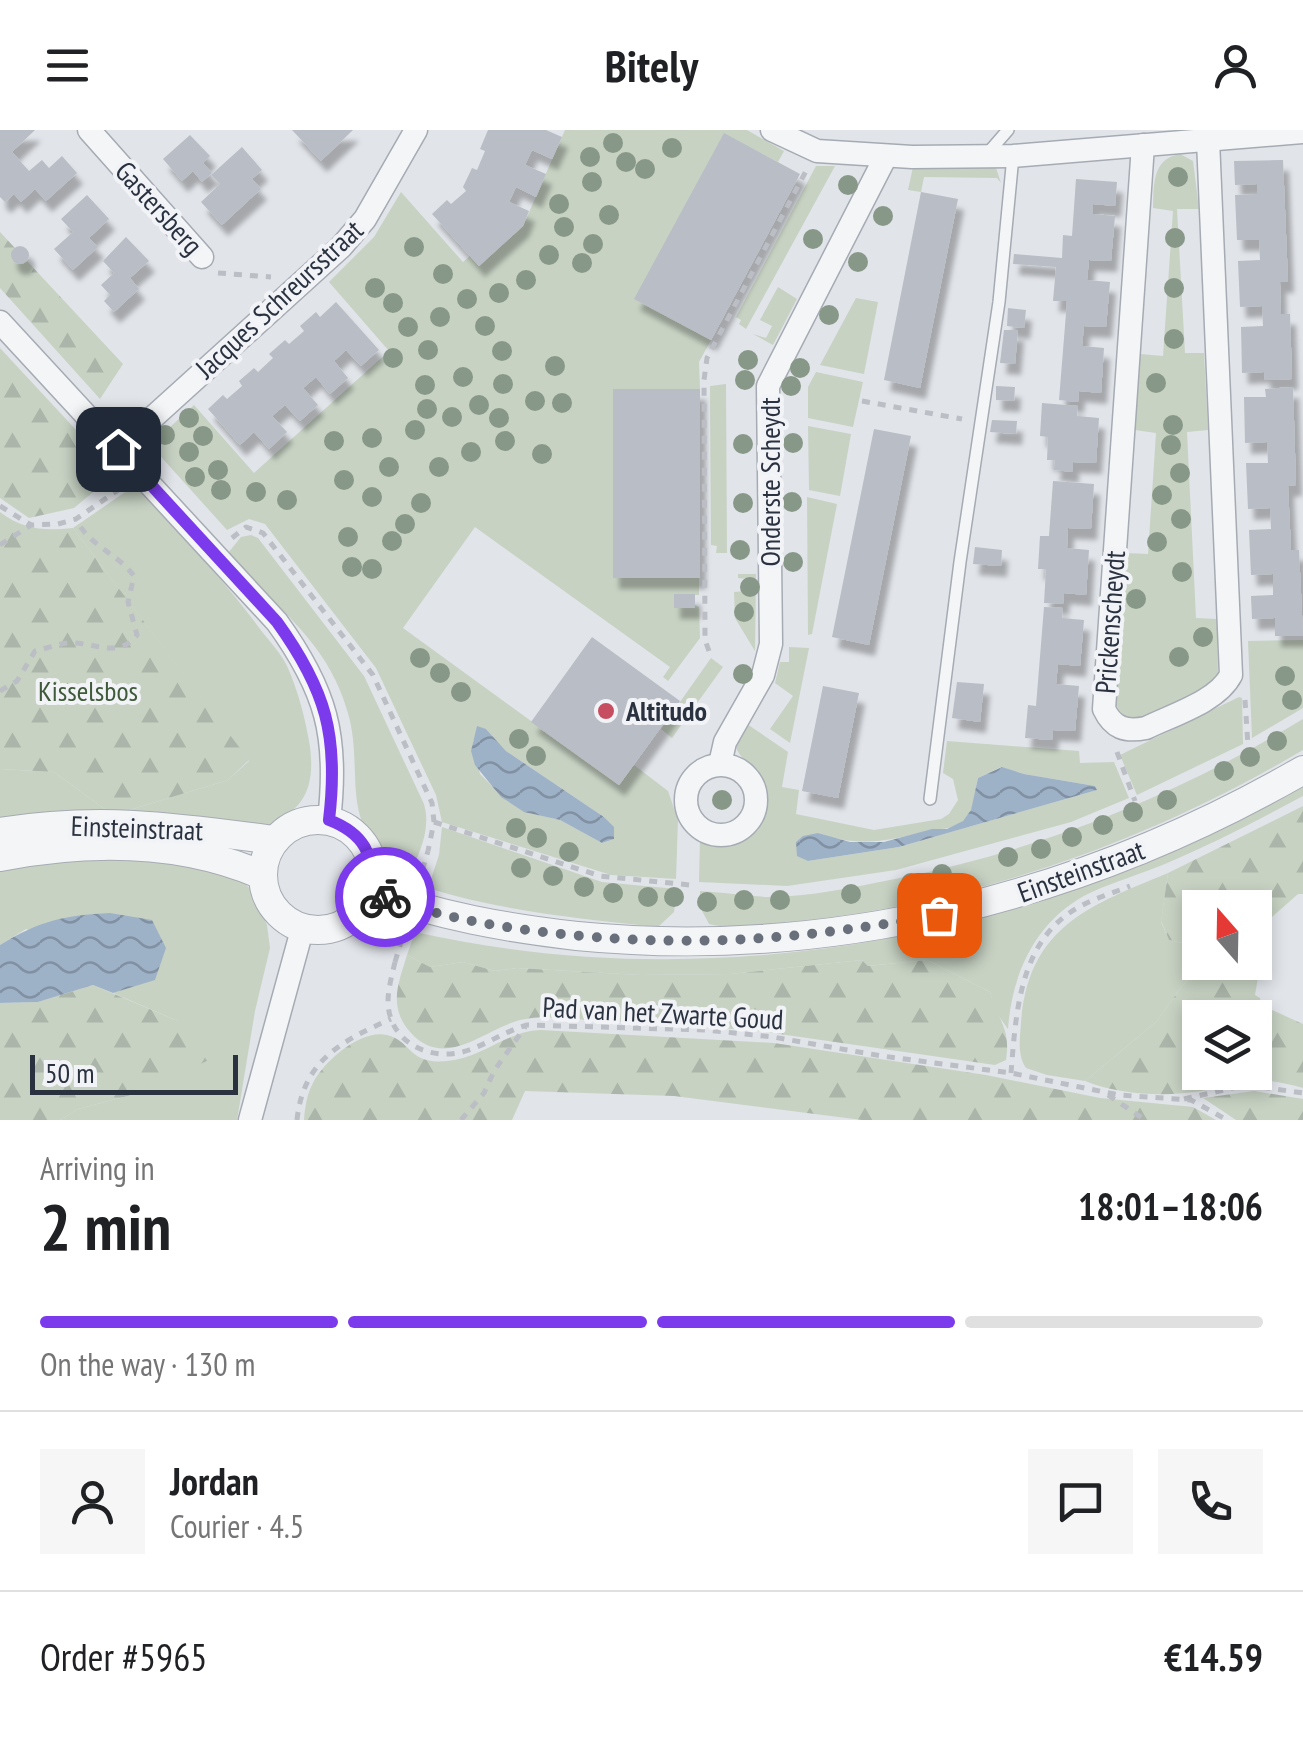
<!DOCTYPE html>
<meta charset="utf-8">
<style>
body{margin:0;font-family:"PT Sans Narrow",sans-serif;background:#f6f6f6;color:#202124;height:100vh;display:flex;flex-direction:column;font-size:38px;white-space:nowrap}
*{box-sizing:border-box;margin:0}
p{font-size:32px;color:#757577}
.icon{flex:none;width:55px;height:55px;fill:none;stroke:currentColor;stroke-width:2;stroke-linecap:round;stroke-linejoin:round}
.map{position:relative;height:990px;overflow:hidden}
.details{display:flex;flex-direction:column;background:#fff;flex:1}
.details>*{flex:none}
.needle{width:65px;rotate:340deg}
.fabs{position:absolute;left:1182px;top:760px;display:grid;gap:20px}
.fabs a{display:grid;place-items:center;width:90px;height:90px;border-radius:0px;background:#fff;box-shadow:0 5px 15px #0003;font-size:50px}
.scale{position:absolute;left:30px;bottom:25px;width:208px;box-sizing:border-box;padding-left:10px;border:5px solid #2a3240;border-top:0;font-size:28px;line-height:35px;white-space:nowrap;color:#2a3240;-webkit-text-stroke:8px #f1f3f6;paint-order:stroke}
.pin{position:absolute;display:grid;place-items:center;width:85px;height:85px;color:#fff;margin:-42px;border-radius:20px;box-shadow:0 5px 15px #0006}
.courier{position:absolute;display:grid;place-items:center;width:100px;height:100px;margin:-50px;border:8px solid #7c3aed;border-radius:50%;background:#fff;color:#222;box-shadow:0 2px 12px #0007}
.overview em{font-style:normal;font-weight:600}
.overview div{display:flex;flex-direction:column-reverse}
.overview{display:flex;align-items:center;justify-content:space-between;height:170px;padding:0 40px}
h1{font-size:65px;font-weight:600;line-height:75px}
.bar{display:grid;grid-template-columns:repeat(4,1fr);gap:15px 10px;align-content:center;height:120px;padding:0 40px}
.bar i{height:12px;border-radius:8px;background:#e0e0e0}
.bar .current{background:#7c3aed}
.bar p{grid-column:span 4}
.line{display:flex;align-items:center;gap:25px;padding:0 40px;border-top:2px solid #e0e0e0}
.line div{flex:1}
.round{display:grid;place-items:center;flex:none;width:105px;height:105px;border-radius:0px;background:#f6f6f6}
header{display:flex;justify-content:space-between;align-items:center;height:130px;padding:0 40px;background:#fff;font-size:45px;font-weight:600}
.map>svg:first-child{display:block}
</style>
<header><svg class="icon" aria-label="menu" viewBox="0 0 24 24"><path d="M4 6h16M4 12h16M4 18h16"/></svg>Bitely<svg class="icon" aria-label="person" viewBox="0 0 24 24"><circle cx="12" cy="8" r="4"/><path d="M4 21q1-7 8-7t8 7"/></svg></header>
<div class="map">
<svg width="1303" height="990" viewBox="0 0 1303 990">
<defs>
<pattern id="forest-firs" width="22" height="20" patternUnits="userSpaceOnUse" patternTransform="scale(2.5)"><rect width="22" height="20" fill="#c7d2c3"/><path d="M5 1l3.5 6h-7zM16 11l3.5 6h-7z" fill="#abb5a9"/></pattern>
<pattern id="water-waves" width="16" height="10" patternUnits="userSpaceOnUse" patternTransform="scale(2.5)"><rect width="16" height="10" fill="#9eb2c7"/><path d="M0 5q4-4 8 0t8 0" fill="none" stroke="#8191a3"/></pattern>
<filter id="shadow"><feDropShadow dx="6" dy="11" stdDeviation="2.5" flood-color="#0004"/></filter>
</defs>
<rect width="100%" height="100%" fill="#e1e4e9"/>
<g fill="#c7d2c3" fill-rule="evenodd">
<path d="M565,0H747L784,21L778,32L724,4L635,169L711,210L699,232L700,259L613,260V447L699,448V465L674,464L699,477L700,508L668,551L663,547L670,537L475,397L403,498L619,655L634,635L668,661L678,690L676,749L611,745L442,692L436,665L376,538L265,394L249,389L227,400L154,319L156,310L194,275L254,343L389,221L329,152L374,107L401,62L463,132L470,126L479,136L523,96ZM486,599L506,621L604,687L610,694L614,709L602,713L560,690L529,683L507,671L480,644L473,611L478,603Z"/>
<path d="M1180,24L1193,31L1199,79H1177L1185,223H1204L1208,300L1187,302L1196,488L1217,489L1218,546L1209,557L1137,591L1123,586L1115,573L1126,423L1148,424L1156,303L1135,300L1140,224L1163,226L1173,81L1153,78C1154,54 1152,29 1180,24Z"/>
<path d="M816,36H835L746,199L739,194L741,190L736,187Z"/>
<path d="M913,37L996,38L1001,53L997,48L924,47L921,62L908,60Z"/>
<path d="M778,157L797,169L773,215L753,204L766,208L772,196L760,190Z"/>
<path d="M856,168L878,172L864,244L820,235Z"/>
<path d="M816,242L863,252L853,297L808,288V257Z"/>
<path d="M726,254L727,423H716L717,416L711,415L710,256Z"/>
<path d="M808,296L851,304L840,366L809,360Z"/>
<path d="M134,356C178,402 222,447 260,499C269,511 281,523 287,536C298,560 306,591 310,617C315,656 305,680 268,695L0,690V639L54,642L113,685L228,650L249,631L73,398Z"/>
<path d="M807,367L837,374L812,504L808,505Z"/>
<path d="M251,405L258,408L364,546L424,674C432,702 417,725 408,752C389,744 383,731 374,713C369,704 363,697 360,686C351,653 359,617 347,580C326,508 274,478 228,423L241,407Z"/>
<path d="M738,444H756L755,521L735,488L734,462L747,461L748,449L738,448Z"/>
<path d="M1303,510V578L1252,608L1248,511Z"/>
<path d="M789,517L809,518L790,613L770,599L793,566L775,553L780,532H789Z"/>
<path d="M711,528L723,537L672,608L661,599Z"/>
<path d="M1239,567L1242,568L1243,614L1137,665L1120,625Z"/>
<path d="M1303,589V620C1151,710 984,770 808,790C778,793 739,802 709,794L700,777V761C722,762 745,766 768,767C810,767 854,757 895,749C1041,720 1176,666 1303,589Z"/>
<path d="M747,594L788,622L782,657L799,660L796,684L874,700L941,689L949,684L958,670L953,649L943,643L947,611L1079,621L1080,633L1114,632L1129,668L1071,692L896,740L787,756L699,752L700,710C734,726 777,699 765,659C760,641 745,635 737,620L736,615ZM1001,637L1024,644L1095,656L1097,660L899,717L808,731L818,703C856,717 888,712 926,701C938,698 951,701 963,691C976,681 974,662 978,648Z"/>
<path d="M1303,656V666C1258,690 1212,714 1165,734C1141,744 1116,751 1092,762C1038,787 1012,841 1008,899L995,881L990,862L927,830L868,836L862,830L730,844L640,845L517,838L495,841L463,832L430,837L407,825L415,802C716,869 1034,809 1303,656Z"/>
<path d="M442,697L602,752L677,759L674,782L658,797C581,789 501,781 428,758L439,725Z"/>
<path d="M96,725L213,737L245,753L250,759L267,795L270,818L255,881L237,990H60L78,979L143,962L178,891L113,863L155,849L26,799L0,815V737Z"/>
<path d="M1168,743L1161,792L1169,810L1200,817V832L1205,833L1182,856L1156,892L1085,951L1047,945L1026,938C1017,925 1020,908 1021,893C1028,796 1091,775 1168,743Z"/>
</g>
<g fill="url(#forest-firs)" fill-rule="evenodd">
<path d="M0,102L123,234L100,269L0,158Z"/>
<path d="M0,218L116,343L74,378L29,388L0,368Z"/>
<path d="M0,382C23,400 45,401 73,398L249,630L228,650L113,685L54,642L0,639Z"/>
<path d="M1303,676V764H1298L1272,787L1271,795H1262L1261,830L1255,865L1260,868L1261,875L1303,894V958C1281,952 1256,947 1232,952C1222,954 1213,959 1202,961C1165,967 1120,965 1085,951L1156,892L1182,856L1205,833L1255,832V778H1200V817L1169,810L1161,791L1168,743ZM1200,888H1255V942H1200Z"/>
<path d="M407,825L430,837L463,832L495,841L517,838L640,845L730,844L862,830L868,836L927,830L990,862C998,891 1011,898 1006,930L995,935L751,900L542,887C531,888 521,889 511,893C477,906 442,937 411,903C387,877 399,852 407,825Z"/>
<path d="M93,855L178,891L213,928L143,962L78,979L60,990H0V873L38,872Z"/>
<path d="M541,900L774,913L986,945L1100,968L1193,977L1216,990H862L674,966L525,961L512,990H304C305,977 307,964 313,953C324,931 361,899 387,905C412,911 408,935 447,931C482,928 507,901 541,900Z"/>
<path d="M1254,961L1303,969V990H1236L1203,968Z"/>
</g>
<g fill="url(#water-waves)">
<path d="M477,596L486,599L506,621L604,687L614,697V709L602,713L560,690L524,682L501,667L475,635L471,621Z"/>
<path d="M1002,637L1024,644L1095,656L1097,660L899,717L808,731L797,726L796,712L803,706L818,703L850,712H884L932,699H947L963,691L971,680L978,648Z"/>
<path d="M110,783L152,790L166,818L155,850L113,863L93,855L38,872L0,873V815C39,791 65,785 110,783Z"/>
</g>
<g fill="#b9bdc5" filter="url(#shadow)">
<path d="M0,0H35L12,22L29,41L42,30L49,38L62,26L77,43L46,71L35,59L21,72L14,64L5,72L0,67Z"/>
<path d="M292,0H353L321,31Z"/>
<path d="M488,0H546L562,7L552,29L532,20L525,35L546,44L536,67L516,57L509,72L529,81L523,96L479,136L432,84L447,70L451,74L466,61L463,57L472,38L477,40L485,21L480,19Z"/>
<path d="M724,3L800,44L711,210L634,169Z"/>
<path d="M190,5L210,26L203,33L212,43L202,52L193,41L182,51L163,29Z"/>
<path d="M242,17L262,40L252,49L261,59L222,95L201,72L220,54L211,45Z"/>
<path d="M1283,30L1288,152H1280L1281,184H1290L1292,249L1265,250L1264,242L1242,243L1241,197L1263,196L1262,176L1240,177L1238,131L1260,130L1259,110H1237L1235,65L1257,64V54L1235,55L1234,31Z"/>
<path d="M1076,49L1117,52L1115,76L1093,74V84L1115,86L1111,131L1089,130L1087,150L1110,152L1106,197L1084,196L1082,216L1104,218L1101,263L1079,261L1078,272L1059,270L1067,171H1053L1056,137L1013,134L1014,124L1062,128L1063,105L1072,106Z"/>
<path d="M921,62L958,69L920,258L884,250Z"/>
<path d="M87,65L109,89L89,108L98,117L73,140L54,119L73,102L61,89Z"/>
<path d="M126,107L149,131L130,148L139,159L114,182L104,171L110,165L101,155L114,143L103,131Z"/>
<circle cx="20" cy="125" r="9"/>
<path d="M336,172L379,220L361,236L346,220L334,231L348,248L330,264L316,247L303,258L318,275L300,291L285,275L272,286L287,302L269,319L254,302L240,315L208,279L223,265L227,269L242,256L239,251L254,238L258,242L273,228L269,224L285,210L289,214L304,201L300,196L316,182L320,187Z"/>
<path d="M1008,178L1026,180L1024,198L1007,196Z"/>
<path d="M1004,200H1018L1015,234L1000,233Z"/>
<path d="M996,256L1015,257L1014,271L996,270Z"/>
<path d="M1293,257L1296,355L1288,356L1291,420H1299L1303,506H1275V488L1252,489L1251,466L1273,465V444L1251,445L1249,400L1271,399L1270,378L1248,379L1246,333H1268L1267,312L1245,313L1244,267H1266L1265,259Z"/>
<rect x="613" y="259" width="87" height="189"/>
<path d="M1042,273L1078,276L1077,286L1099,288L1096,333L1073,332V342L1054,340L1055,330H1047L1048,307L1040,306Z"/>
<path d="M992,290L1017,291L1016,304L990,302Z"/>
<path d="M874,299L911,306L869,515L832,507Z"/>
<path d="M1053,351L1094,354L1091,399L1068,398L1067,418L1089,420L1086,465L1064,463L1063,474L1044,473L1046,439H1038L1040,406H1049Z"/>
<path d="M975,417L1002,420L1001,436L973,434Z"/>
<rect x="674" y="464" width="21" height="14"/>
<path d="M1044,477L1063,478L1062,488L1084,490L1080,536L1058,534L1056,554L1079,556L1075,601L1053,600L1052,610L1025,608L1028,575L1036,576Z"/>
<path d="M592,507L680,571L619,655L531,592Z"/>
<path d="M957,552L984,554L980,592L952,588Z"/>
<path d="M823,556L859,563L838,668L802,661Z"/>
</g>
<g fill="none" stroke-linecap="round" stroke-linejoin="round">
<g stroke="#a6abb3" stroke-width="14">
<g id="service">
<path d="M987,24L1008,0"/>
<path d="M930,669L960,432L999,172L1013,26"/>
</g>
</g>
<g stroke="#a6abb3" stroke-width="25">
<g id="minor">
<path d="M89,0L202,127"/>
<path d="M772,0L817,21L912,27L1013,26L1303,2"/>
<path d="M1143,15L1104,579C1113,598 1125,602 1146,598C1172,585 1217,572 1231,545L1208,10"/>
<path d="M0,192L277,492C326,560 339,606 329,690"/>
<path d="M118,319L341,117L365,89L416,0"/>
<path d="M720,634L725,612L763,545L771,514L768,256L886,26"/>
<circle cx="721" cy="670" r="35"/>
<path d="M250,990L302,800"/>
</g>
</g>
<g stroke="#a6abb3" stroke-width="30">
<g id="tertiary">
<circle cx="318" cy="745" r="55"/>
<path d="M0,702C100,686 176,697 274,710"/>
<path d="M0,727C88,710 178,709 262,745"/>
<path d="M371,761C438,786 507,798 577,806C832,831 1083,767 1303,640"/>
</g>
</g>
<g stroke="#bbbec4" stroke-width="5" stroke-dasharray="8 8" stroke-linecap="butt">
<path d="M218,143L271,147"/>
<path d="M862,271L962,289"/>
<path d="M0,376L31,395"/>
<path d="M232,408L246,397L263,403L373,545L432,673L434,692L428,721"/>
<path d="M0,415L31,395L58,394L76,389L121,358"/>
<path d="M709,521L705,510L704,250L707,228L806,41"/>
<path d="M0,561L17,551L35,521C45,519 57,514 67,513C93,511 117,530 137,505L128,472L134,446C117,423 89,416 76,389"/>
<path d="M1245,570L1248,616"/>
<path d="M1117,622L1135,671"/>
<path d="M434,692L600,746L690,755"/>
<path d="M395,832C392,845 388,859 388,872C389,914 433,933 469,920C489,913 506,901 527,895L706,900L773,907L882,926L1011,943L1119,965L1191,970L1227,990"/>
<path d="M1011,943C1016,883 1019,810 1079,777C1095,768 1113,763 1130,756"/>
<path d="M1108,965L1145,990"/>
<path d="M1184,969L1246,955L1303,963"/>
<path d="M297,990C303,931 341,911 391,889"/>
<path d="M461,990L484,963L494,941L525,897"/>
</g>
<use href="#service" stroke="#f4f5f7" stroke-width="11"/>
<use href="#minor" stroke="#f4f5f7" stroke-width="22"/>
<use href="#tertiary" stroke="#f4f5f7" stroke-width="28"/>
<path stroke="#bbbec4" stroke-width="5" stroke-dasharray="8 8" stroke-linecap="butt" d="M395,832L428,721"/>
</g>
<g fill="#889888">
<circle cx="613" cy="13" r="10"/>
<circle cx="672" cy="18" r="10"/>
<circle cx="590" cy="27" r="10"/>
<circle cx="626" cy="32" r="10"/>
<circle cx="645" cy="39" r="10"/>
<circle cx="1178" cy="47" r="10"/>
<circle cx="592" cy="52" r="10"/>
<circle cx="848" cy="55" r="10"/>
<circle cx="559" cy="74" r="10"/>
<circle cx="609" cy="85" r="10"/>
<circle cx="883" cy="86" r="10"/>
<circle cx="564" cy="97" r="10"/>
<circle cx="1175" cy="108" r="10"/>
<circle cx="813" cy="109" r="10"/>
<circle cx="593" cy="114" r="10"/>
<circle cx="414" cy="117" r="10"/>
<circle cx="549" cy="125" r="10"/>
<circle cx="858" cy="132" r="10"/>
<circle cx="582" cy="133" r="10"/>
<circle cx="443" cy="144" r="10"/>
<circle cx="526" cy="150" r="10"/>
<circle cx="375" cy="158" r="10"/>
<circle cx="1174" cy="158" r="10"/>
<circle cx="499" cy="163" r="10"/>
<circle cx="467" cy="169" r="10"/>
<circle cx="393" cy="173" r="10"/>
<circle cx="829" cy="185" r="10"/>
<circle cx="440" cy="187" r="10"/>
<circle cx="485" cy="196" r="10"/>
<circle cx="408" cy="197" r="10"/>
<circle cx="1174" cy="209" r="10"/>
<circle cx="428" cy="220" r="10"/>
<circle cx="502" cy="221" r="10"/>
<circle cx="393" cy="228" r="10"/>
<circle cx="748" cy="230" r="10"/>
<circle cx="555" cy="236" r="10"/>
<circle cx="800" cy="238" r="10"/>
<circle cx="463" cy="247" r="10"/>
<circle cx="745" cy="250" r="10"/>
<circle cx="1156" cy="253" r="10"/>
<circle cx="503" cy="254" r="10"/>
<circle cx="425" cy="255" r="10"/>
<circle cx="791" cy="256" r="10"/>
<circle cx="535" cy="271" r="10"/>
<circle cx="562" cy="273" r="10"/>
<circle cx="479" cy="275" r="10"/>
<circle cx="427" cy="279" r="10"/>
<circle cx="452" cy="287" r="10"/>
<circle cx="189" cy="288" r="10"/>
<circle cx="499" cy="288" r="10"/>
<circle cx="1173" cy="295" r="10"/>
<circle cx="415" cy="300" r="10"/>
<circle cx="165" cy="305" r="10"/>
<circle cx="203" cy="306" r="10"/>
<circle cx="372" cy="308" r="10"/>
<circle cx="334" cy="311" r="10"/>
<circle cx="505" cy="311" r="10"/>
<circle cx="793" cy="313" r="10"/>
<circle cx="743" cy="314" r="10"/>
<circle cx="1171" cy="315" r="10"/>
<circle cx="189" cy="322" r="10"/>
<circle cx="471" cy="322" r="10"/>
<circle cx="542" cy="324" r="10"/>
<circle cx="389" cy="337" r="10"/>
<circle cx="439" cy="337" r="10"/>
<circle cx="218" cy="340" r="10"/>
<circle cx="1180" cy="343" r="10"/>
<circle cx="195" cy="347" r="10"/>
<circle cx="344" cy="350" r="10"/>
<circle cx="221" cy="360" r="10"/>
<circle cx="256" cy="362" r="10"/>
<circle cx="1162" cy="365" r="10"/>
<circle cx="372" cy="367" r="10"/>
<circle cx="287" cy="370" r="10"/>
<circle cx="792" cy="372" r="10"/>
<circle cx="421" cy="373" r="10"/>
<circle cx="743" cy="373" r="10"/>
<circle cx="1181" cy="389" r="10"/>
<circle cx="405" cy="394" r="10"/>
<circle cx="348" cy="407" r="10"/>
<circle cx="392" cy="411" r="10"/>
<circle cx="1157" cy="412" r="10"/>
<circle cx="740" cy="420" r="10"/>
<circle cx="793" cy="432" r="10"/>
<circle cx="352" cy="437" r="10"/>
<circle cx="372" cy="439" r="10"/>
<circle cx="1182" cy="442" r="10"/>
<circle cx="750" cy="457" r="10"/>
<circle cx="1136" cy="469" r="10"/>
<circle cx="744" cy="482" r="10"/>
<circle cx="1203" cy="507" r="10"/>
<circle cx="1179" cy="527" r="10"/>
<circle cx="420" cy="528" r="10"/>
<circle cx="440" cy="543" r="10"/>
<circle cx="743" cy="544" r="10"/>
<circle cx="1285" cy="546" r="10"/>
<circle cx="461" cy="562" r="10"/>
<circle cx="1292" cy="570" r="10"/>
<circle cx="519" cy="609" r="10"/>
<circle cx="1277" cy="611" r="10"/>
<circle cx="536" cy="626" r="10"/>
<circle cx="1250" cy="627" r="10"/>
<circle cx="1224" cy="641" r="10"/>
<circle cx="722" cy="670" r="10"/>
<circle cx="1167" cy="670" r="10"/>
<circle cx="1133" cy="682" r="10"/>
<circle cx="1103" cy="695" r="10"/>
<circle cx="516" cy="698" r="10"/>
<circle cx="1072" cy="707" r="10"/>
<circle cx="537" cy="708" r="10"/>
<circle cx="1041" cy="719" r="10"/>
<circle cx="569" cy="722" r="10"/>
<circle cx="1008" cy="727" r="10"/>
<circle cx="521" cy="738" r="10"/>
<circle cx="942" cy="744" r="10"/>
<circle cx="553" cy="746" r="10"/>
<circle cx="911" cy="753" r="10"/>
<circle cx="584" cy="757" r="10"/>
<circle cx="613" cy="763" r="10"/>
<circle cx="851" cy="764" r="10"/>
<circle cx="648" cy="767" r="10"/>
<circle cx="674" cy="767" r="10"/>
<circle cx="744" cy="770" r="10"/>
<circle cx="780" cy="770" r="10"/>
<circle cx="707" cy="772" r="10"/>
</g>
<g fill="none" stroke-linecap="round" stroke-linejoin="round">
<path stroke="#6a707b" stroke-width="10" stroke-dasharray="0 18" d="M385,767C445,789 509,799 572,805C704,818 809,808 939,785"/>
<path stroke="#7c3aed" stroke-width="12" d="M118,319L277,492C326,560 339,606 329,690C363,703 376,725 371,762L385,767"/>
</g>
<circle fill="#c64e60" stroke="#f1f3f6" stroke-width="4" cx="606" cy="581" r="10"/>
<g text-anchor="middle" stroke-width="8" stroke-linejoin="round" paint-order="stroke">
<g font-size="28" fill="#2a3240" stroke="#f1f3f6">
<text transform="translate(159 78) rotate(48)" y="10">Gastersberg</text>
<text transform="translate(279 169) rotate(-43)" y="10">Jacques Schreursstraat</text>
<text transform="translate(770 352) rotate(-90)" y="10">Onderste Scheydt</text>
<text transform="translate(1110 492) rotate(-86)" y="10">Prickenscheydt</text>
<text transform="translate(137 698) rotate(2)" y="10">Einsteinstraat</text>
<text transform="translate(1081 741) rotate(-20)" y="10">Einsteinstraat</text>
<text transform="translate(663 883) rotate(3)" y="10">Pad van het Zwarte Goud</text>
</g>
<g font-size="28" fill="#3f5a39" stroke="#f1f3f6">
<text x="88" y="571">Kisselsbos</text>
</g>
<g font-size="28" font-weight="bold" fill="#2a3240" stroke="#f1f3f6" text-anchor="start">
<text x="626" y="591">Altitudo</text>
</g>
</g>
</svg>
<div class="fabs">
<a><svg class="needle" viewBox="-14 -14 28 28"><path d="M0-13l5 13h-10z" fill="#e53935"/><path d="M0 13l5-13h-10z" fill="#757577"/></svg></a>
<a><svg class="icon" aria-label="layers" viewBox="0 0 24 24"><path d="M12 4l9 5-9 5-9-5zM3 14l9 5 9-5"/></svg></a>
</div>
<div class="scale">50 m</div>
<div class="pin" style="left:939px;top:785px;background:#ea580c"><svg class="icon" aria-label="bag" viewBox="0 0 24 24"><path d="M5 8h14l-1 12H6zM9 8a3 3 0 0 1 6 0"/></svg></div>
<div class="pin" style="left:118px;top:319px;background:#1f2937"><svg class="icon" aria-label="home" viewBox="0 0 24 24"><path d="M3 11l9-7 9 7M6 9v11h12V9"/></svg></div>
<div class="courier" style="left:385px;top:767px"><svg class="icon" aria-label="bike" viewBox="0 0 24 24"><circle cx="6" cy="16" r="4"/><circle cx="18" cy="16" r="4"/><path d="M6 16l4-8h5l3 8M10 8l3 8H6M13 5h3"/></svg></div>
</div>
<section class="details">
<div class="overview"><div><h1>2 min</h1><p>Arriving in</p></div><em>18:01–18:06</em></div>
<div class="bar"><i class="current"></i><i class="current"></i><i class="current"></i><i></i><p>On the way · 130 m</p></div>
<div class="line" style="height:180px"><a class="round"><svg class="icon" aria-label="person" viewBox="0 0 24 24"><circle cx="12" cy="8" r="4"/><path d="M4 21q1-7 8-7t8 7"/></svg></a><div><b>Jordan</b><p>Courier · 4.5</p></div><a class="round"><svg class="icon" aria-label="chat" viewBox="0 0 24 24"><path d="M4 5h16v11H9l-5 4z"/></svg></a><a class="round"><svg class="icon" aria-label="phone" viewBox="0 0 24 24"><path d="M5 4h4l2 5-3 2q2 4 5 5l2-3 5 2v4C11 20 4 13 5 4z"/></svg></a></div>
<div class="line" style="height:130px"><div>Order #5965</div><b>€14.59</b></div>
</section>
